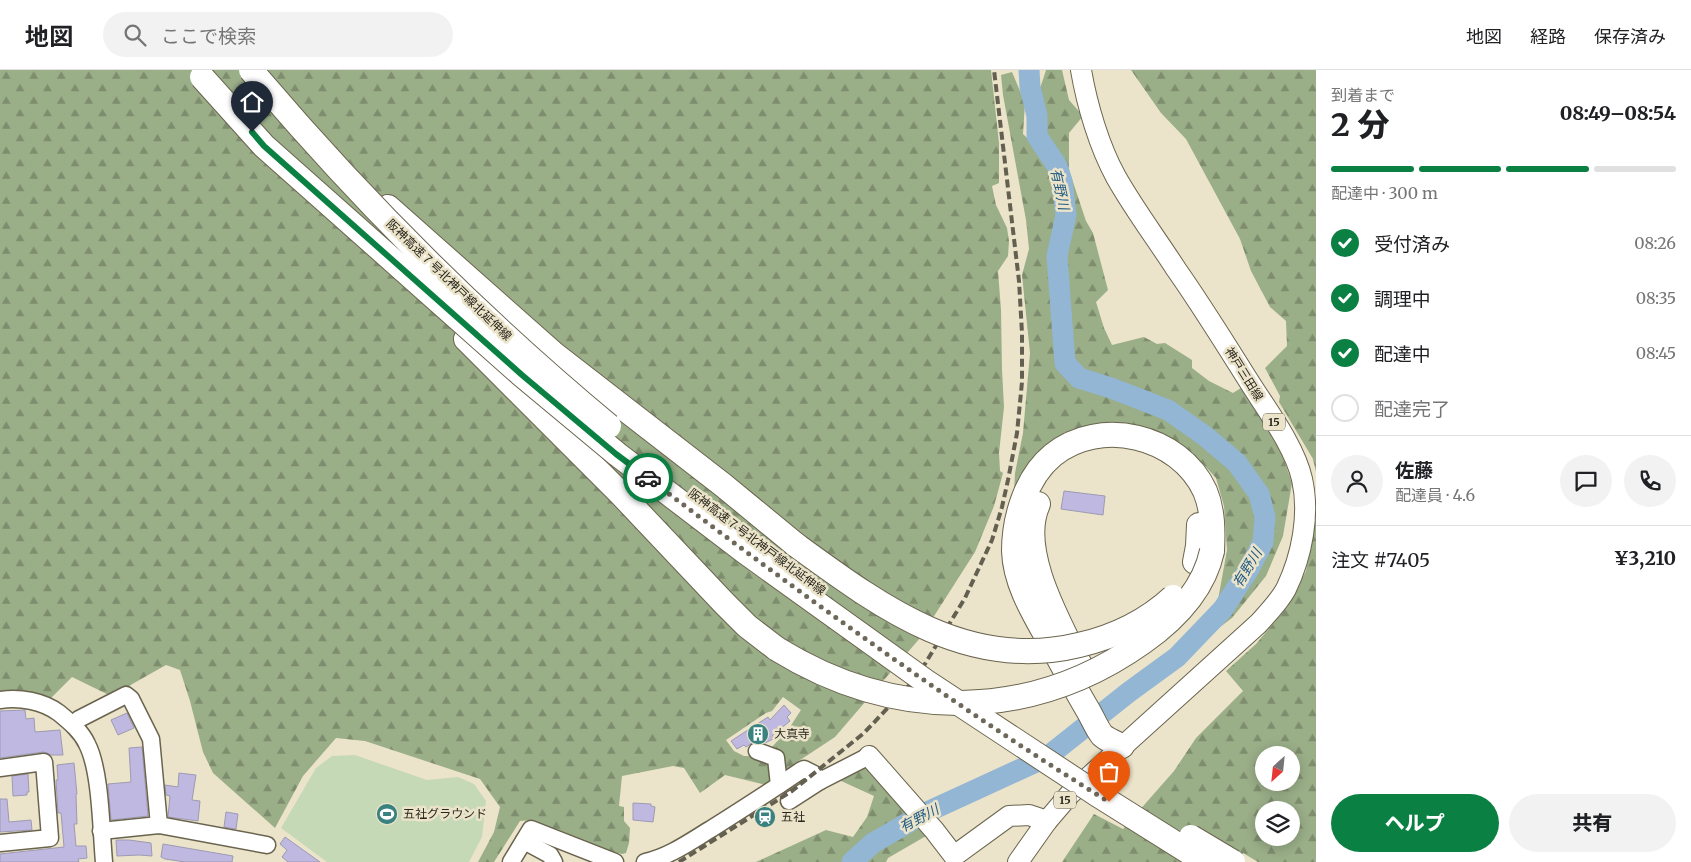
<!DOCTYPE html>
<html lang="ja">
<meta charset="utf-8">
<style>
body{margin:0;font-family:Merriweather,"Noto Sans JP",serif;background:#f2f2f2;color:#202124;height:100vh;display:flex;flex-direction:column;font-size:19px;white-space:nowrap}
*{box-sizing:border-box;margin:0}
p{font-size:16px;color:#757577}
.icon{flex:none;width:28px;height:28px;fill:none;stroke:currentColor;stroke-width:2;stroke-linecap:round;stroke-linejoin:round}
.map{position:relative;flex:1;overflow:hidden}
.side{display:flex;flex-direction:column;background:#fff;width:375px}
.side>*{flex:none}
.needle{width:32px;rotate:207deg}
.buttons{position:absolute;left:1255px;top:676px;display:grid;gap:10px}
.buttons a{display:grid;place-items:center;width:45px;height:45px;border-radius:50%;background:#fff;box-shadow:0 2px 12px #0003;font-size:25px}
.pin{position:absolute;display:grid;place-items:center;width:42px;height:42px;color:#fff;margin:-51px -21px;border-radius:50% 50% 50% 0;rotate:-45deg;box-shadow:0 0 5px #0007}
.pin .icon{rotate:45deg}
.courier{position:absolute;display:grid;place-items:center;width:50px;height:50px;margin:-25px;border:4px solid #0b8043;border-radius:50%;background:#fff;color:#222;box-shadow:0 1px 6px #0007}
.overview em{font-style:normal;font-weight:800}
.overview div{display:flex;flex-direction:column-reverse}
.overview{display:flex;align-items:center;justify-content:space-between;height:85px;padding:0 15px}
h1{font-size:32px;font-weight:800;line-height:38px}
.bar{display:grid;grid-template-columns:repeat(4,1fr);gap:8px 5px;align-content:center;height:60px;padding:0 15px}
.bar i{height:6px;border-radius:4px;background:#e0e0e0}
.bar .selected{background:#0b8043}
.bar p{grid-column:span 4}
.line{display:flex;align-items:center;gap:12px;padding:0 15px;border-top:1px solid #e0e0e0}
.line div{flex:1}
.round{display:grid;place-items:center;flex:none;width:52px;height:52px;border-radius:26px;background:#f2f2f2}
ol{padding:0 15px;list-style:none}
li{display:flex;align-items:center;gap:15px;height:55px}
li p{margin-inline-start:auto}
li .icon{padding:5px;border-radius:50%;background:#0b8043;color:#fff;stroke-width:4}
li:last-child{color:#757577}
li i{width:28px;height:28px;border:2px solid #e0e0e0;border-radius:50%}
.primary-button{display:flex;gap:10px;margin-top:auto;padding:10px 15px}
.primary-button a{flex:1;height:58px;border-radius:30px;background:#0b8043;color:#fff;font-size:20px;font-weight:800;line-height:58px;text-align:center}
.primary-button a+a{background:#f2f2f2;color:#202124}
header{display:flex;align-items:center;gap:30px;box-sizing:border-box;height:70px;padding:0 25px;background:#fff;border-bottom:1px solid #e0e0e0}
header strong{font-size:24px}
nav{display:flex;gap:28px;margin-inline-start:auto;font-size:18px}
.search{width:350px;height:45px;background:#f2f2f2;display:flex;align-items:center;gap:12px;box-sizing:border-box;padding:0 18px;border-radius:28px;color:#757577;font-size:19px}
main{display:flex;flex:1;min-height:0}
.map>svg:first-child{display:block}
</style>
<header>
<strong>地図</strong>
<div class="search"><svg class="icon" aria-label="search" viewBox="0 0 24 24"><circle cx="10" cy="10" r="6"/><path d="M15 15l6 6"/></svg>ここで検索</div>
<nav><a>地図</a><a>経路</a><a>保存済み</a></nav>
</header>
<main>
<div class="map">
<svg width="1316" height="792" viewBox="0 0 1316 792">
<defs>
<pattern id="forest-firs" width="22" height="20" patternUnits="userSpaceOnUse" patternTransform="scale(1.25)"><rect width="22" height="20" fill="#9aae88"/><path d="M5 1l3.5 6h-7zM16 11l3.5 6h-7z" fill="#7e8d6e"/></pattern>
</defs>
<rect width="100%" height="100%" fill="#ebe4ca"/>
<path fill="#c6d9b6" d="M355,685L427,710L458,707L474,714L486,731L482,767L469,792H327L281,758L316,698L332,686Z"/>
<g fill="url(#forest-firs)" fill-rule="evenodd">
<path d="M0,0H991L999,73V113L992,116L996,135L1007,158L1009,171L1008,186L998,201L1001,240L1002,300L1004,337L999,383L1000,401L1003,403L994,436L975,482L920,568L835,667L785,700L769,680L788,660L801,640L783,627L772,641L766,643L726,670L734,681L744,686H758L770,692L774,710L766,715L725,705L700,723L684,698L673,696L622,706L619,736L624,737V751L630,758L629,773L626,783L622,784L592,777L532,750L520,751L494,792H478L494,762L500,737L480,709L365,671L336,668L303,706L275,758L213,703L203,682L190,631L180,600L166,595L111,626L72,607L49,630L0,623Z"/>
<path d="M1046,0H1062L1069,30L1083,46L1069,63V100L1086,151L1093,163L1108,220L1096,232L1104,258L1112,275L1144,267L1157,274L1165,273L1192,290V298L1209,311L1233,323L1241,318L1277,370L1292,413L1283,466L1266,506L1232,548L1212,563L1227,480L1224,436L1216,408L1192,382L1131,357L1065,362L1031,389L1016,419L1014,421L1015,403L1023,363L1030,283L1022,205L1029,179L1026,150L1003,25L1001,5L1012,2L1025,33L1023,64L1046,86L1055,101L1062,95C1050,78 1029,56 1035,33C1038,22 1043,11 1046,0Z"/>
<path d="M1131,0H1316V402L1313,389L1279,332L1280,326L1265,298L1287,276L1286,251L1270,237L1251,201L1240,169L1186,69L1161,43Z"/>
<path d="M1316,447V792H1258L1243,783L1238,792H1062L1094,744L1123,759L1174,701L1196,668L1243,621L1226,601L1256,574L1288,536L1306,501ZM1264,685H1291V712H1264ZM1264,740H1291V768H1264Z"/>
<path d="M866,693L926,766L888,788L886,792H756L826,760L853,767L867,747L874,726L839,710Z"/>
</g>
<g fill="none" stroke-linecap="round" stroke-linejoin="round">
<path stroke="#92b6d4" stroke-width="21" d="M852,792L873,773L925,743L1047,687L1129,622L1177,587L1223,539L1249,499L1263,472L1265,447L1259,424L1237,393L1205,366L1168,340L1111,318L1079,308L1065,293L1057,186L1066,145L1062,111L1057,96L1037,66V46L1030,17L1029,0"/>
</g>
<g fill="#bfb8e1" stroke="#9e9ab2">
<path d="M1064,421L1105,426L1103,445L1061,439Z"/>
<path d="M784,635L791,643L787,647L790,651L772,666L773,669L765,673L763,670L761,672L755,671L746,677L744,675L737,679L731,671L768,647L770,650Z"/>
<path d="M25,640L26,649L34,648L35,662L60,660L63,685H51L47,683L43,682L0,688V641Z"/>
<path d="M127,643L134,658L118,665L111,650Z"/>
<path d="M142,677L148,746L111,750L108,714L131,712L129,678Z"/>
<path d="M74,693L77,724H76L77,754H74L76,776H86L87,788L78,789L79,792H0V784L64,777L61,743H58L56,710H58L57,695Z"/>
<path d="M179,703L196,705L192,730L200,731L198,751L168,747L170,726L166,725L165,715L178,717Z"/>
<path d="M28,704L29,722H27V725L13,726L12,706Z"/>
<path d="M0,729H7L9,752L31,750L32,760L0,762Z"/>
<path d="M633,733L651,734V736L655,737L653,752L633,750Z"/>
<path d="M226,742L238,744L236,759L224,757Z"/>
<path d="M285,767L320,792H288L282,787L287,780L280,774Z"/>
<path d="M116,770H129L151,773L152,786L139,785L117,786Z"/>
<path d="M163,774L233,786L232,792H185L165,789L161,787Z"/>
</g>
<g fill="none" stroke-linecap="round" stroke-linejoin="round">
<g stroke="#6a644e" stroke-width="19">
<g id="minor">
<path d="M0,630C20,627 43,631 59,643C70,652 81,661 87,674C101,701 101,760 104,792"/>
<path d="M74,655L79,649L126,625L131,629L151,669L159,755"/>
<path d="M757,681L776,688L779,715"/>
<path d="M0,698L44,692L50,768L0,773"/>
<path d="M789,731L820,711"/>
<path d="M101,761L159,755L267,775"/>
<path d="M524,771L550,785L554,792"/>
<path d="M511,792L531,759L615,792"/>
<path d="M645,792C669,787 691,771 711,759C741,740 771,721 800,701L804,699L814,704L820,711L869,686"/>
</g>
</g>
<g stroke="#6a644e" stroke-width="22">
<g id="major">
<path d="M869,686L934,760L954,786L1009,746L1029,745L1047,751"/>
<path d="M1018,792L1047,751L1070,724L1258,554C1268,543 1279,532 1286,519C1302,486 1310,444 1302,409C1295,377 1267,340 1250,313C1226,275 1202,236 1176,199C1156,168 1134,139 1116,107C1099,76 1087,35 1081,0"/>
</g>
</g>
<g stroke="#6a644e" stroke-width="26">
<g id="highway">
<path d="M388,137L554,284L723,415L796,475"/>
<path d="M466,269L620,423L724,533L747,556L777,579"/>
<path d="M1038,434C1017,480 1059,552 1079,593"/>
<path d="M1195,492L1198,476L1199,455"/>
<path d="M1122,676C1116,673 1107,670 1102,665C1097,659 1093,649 1089,642C1076,620 1064,598 1052,576C1036,547 1015,515 1014,481C1014,448 1026,407 1053,385C1100,347 1179,365 1205,421C1213,440 1213,461 1212,481"/>
</g>
</g>
<use href="#minor" stroke="#fff" stroke-width="16"/>
<use href="#major" stroke="#fff" stroke-width="20"/>
<use href="#highway" stroke="#fff" stroke-width="24"/>
<path stroke="#646051" stroke-width="4" stroke-dasharray="8 4" stroke-linecap="butt" d="M679,792L792,721L864,663L917,607L965,528L992,470L1002,437L1008,410L1017,363L1022,312V263L1019,211L994,0"/>
<g stroke="#6a644e" stroke-width="26" stroke-linecap="butt">
<g id="highway-bridge">
<path d="M251,0C360,129 478,247 609,356"/>
<path d="M202,7L264,76L522,305L617,384L744,481L925,611L1095,723L1205,792"/>
<path d="M796,475C881,537 968,602 1079,575C1114,567 1147,551 1173,527"/>
<path d="M777,579C894,651 1029,653 1143,572C1174,550 1204,519 1212,481"/>
<path d="M1191,767L1233,792"/>
</g>
</g>
<use href="#highway-bridge" stroke="#fff" stroke-width="24"/>
</g>
<g fill="none" stroke-linecap="round" stroke-linejoin="round">
<path stroke="#6d6859" stroke-width="5" stroke-dasharray="0 9" d="M648,408C797,521 949,633 1109,732"/>
<path stroke="#0b8043" stroke-width="6" d="M252,62L264,76L522,305L616,384L648,408"/>
</g>
<defs>
<g id="building-disc" transform="scale(1.125)"><circle r="9.5" fill="#3a8280" stroke="#ebe4ca"/><path d="M-4-6H4V6H1V3H-1V6H-4ZM-2.5-4.3h1.7v1.8h-1.7ZM.8-4.3h1.7v1.8H.8ZM-2.5-1h1.7V.8h-1.7ZM.8-1h1.7V.8H.8Z" fill="#fff"/></g>
<g id="stadium-disc" transform="scale(1.125)"><circle r="9.5" fill="#3a8280" stroke="#ebe4ca"/><path d="M0-5a6.5 5 0 1 0 0 10a6.5 5 0 1 0 0-10ZM-3.5-1.8h7v3.6h-7Z" fill="#fff"/></g>
<g id="station-disc" transform="scale(1.125)"><circle r="9.5" fill="#3a8280" stroke="#ebe4ca"/><path d="M-3-6H3Q5-6 5-4V2Q5 4 3 4L4.5 6H3L1.5 4h-3L-3 6H-4.5L-3 4Q-5 4-5 2V-4Q-5-6-3-6ZM-3.5-4v3h7v-3ZM-3.5 1v1.5H-2V1ZM2 1v1.5H3.5V1Z" fill="#fff"/></g>
</defs>
<g fill-rule="evenodd">
<use href="#building-disc" x="758" y="664"/>
<use href="#stadium-disc" x="387" y="744"/>
<use href="#station-disc" x="765" y="747"/>
</g>
<g text-anchor="middle" stroke-width="5" stroke-linejoin="round" paint-order="stroke">
<g fill="#ebe4ca" stroke="#635f50" stroke-width="1">
<rect x="1263" y="343.5" width="22" height="17" rx="4"/>
<rect x="1054" y="721.5" width="22" height="17" rx="4"/>
</g>
<g font-size="11" font-weight="bold" fill="#29261c">
<text x="1274" y="356">15</text>
<text x="1065" y="734">15</text>
</g>
<g font-size="12" fill="#29261c" stroke="#ebe4ca">
<text transform="translate(449 210) rotate(44)" y="4">阪神高速７号北神戸線北延伸線</text>
<text transform="translate(1244 304) rotate(58)" y="4">神戸三田線</text>
<text transform="translate(757 472) rotate(37)" y="4">阪神高速７号北神戸線北延伸線</text>
</g>
<g font-size="12" fill="#29261c" stroke="#ebe4ca" text-anchor="start">
<text x="774" y="668">大真寺</text>
<text x="403" y="748">五社グラウンド</text>
<text x="781" y="751">五社</text>
</g>
<g font-size="14" font-style="italic" fill="#235c84" stroke="#ebe4ca">
<text transform="translate(1060 119) rotate(78)" y="5">有野川</text>
<text transform="translate(1247 498) rotate(-59)" y="5">有野川</text>
<text transform="translate(919 748) rotate(-28)" y="5">有野川</text>
</g>
</g>
</svg>
<div class="buttons">
<a><svg class="needle" viewBox="-14 -14 28 28"><path d="M0-13l5 13h-10z" fill="#e53935"/><path d="M0 13l5-13h-10z" fill="#757577"/></svg></a>
<a><svg class="icon" aria-label="layers" viewBox="0 0 24 24"><path d="M12 4l9 5-9 5-9-5zM3 14l9 5 9-5"/></svg></a>
</div>
<div class="pin" style="left:1109px;top:732px;background:#ea580c"><svg class="icon" aria-label="bag" viewBox="0 0 24 24"><path d="M5 8h14l-1 12H6zM9 8a3 3 0 0 1 6 0"/></svg></div>
<div class="pin" style="left:252px;top:62px;background:#1f2937"><svg class="icon" aria-label="home" viewBox="0 0 24 24"><path d="M3 11l9-7 9 7M6 9v11h12V9"/></svg></div>
<div class="courier" style="left:648px;top:408px"><svg class="icon" aria-label="car" viewBox="0 0 24 24"><path d="M5 17H2v-5l4-1 3-4h7l3 4 3 1v5h-3M9 17h6M6 11h13"/><circle cx="7" cy="17" r="2"/><circle cx="17" cy="17" r="2"/></svg></div>
</div>
<section class="side">
<div class="overview"><div><h1>2 分</h1><p>到着まで</p></div><em>08:49–08:54</em></div>
<div class="bar"><i class="selected"></i><i class="selected"></i><i class="selected"></i><i></i><p>配達中 · 300 m</p></div>
<ol>
<li><svg class="icon" aria-label="check" viewBox="0 0 24 24"><path d="M5 12l5 5 9-10"/></svg>受付済み<p>08:26</p></li>
<li><svg class="icon" aria-label="check" viewBox="0 0 24 24"><path d="M5 12l5 5 9-10"/></svg>調理中<p>08:35</p></li>
<li><svg class="icon" aria-label="check" viewBox="0 0 24 24"><path d="M5 12l5 5 9-10"/></svg>配達中<p>08:45</p></li>
<li><i></i>配達完了</li>
</ol>
<div class="line" style="height:90px"><a class="round"><svg class="icon" aria-label="person" viewBox="0 0 24 24"><circle cx="12" cy="8" r="4"/><path d="M4 21q1-7 8-7t8 7"/></svg></a><div><b>佐藤</b><p>配達員 · 4.6</p></div><a class="round"><svg class="icon" aria-label="chat" viewBox="0 0 24 24"><path d="M4 5h16v11H9l-5 4z"/></svg></a><a class="round"><svg class="icon" aria-label="phone" viewBox="0 0 24 24"><path d="M5 4h4l2 5-3 2q2 4 5 5l2-3 5 2v4C11 20 4 13 5 4z"/></svg></a></div>
<div class="line" style="height:65px"><div>注文 #7405</div><b>¥3,210</b></div>
<div class="primary-button"><a>ヘルプ</a><a>共有</a></div>
</section>
</main>
